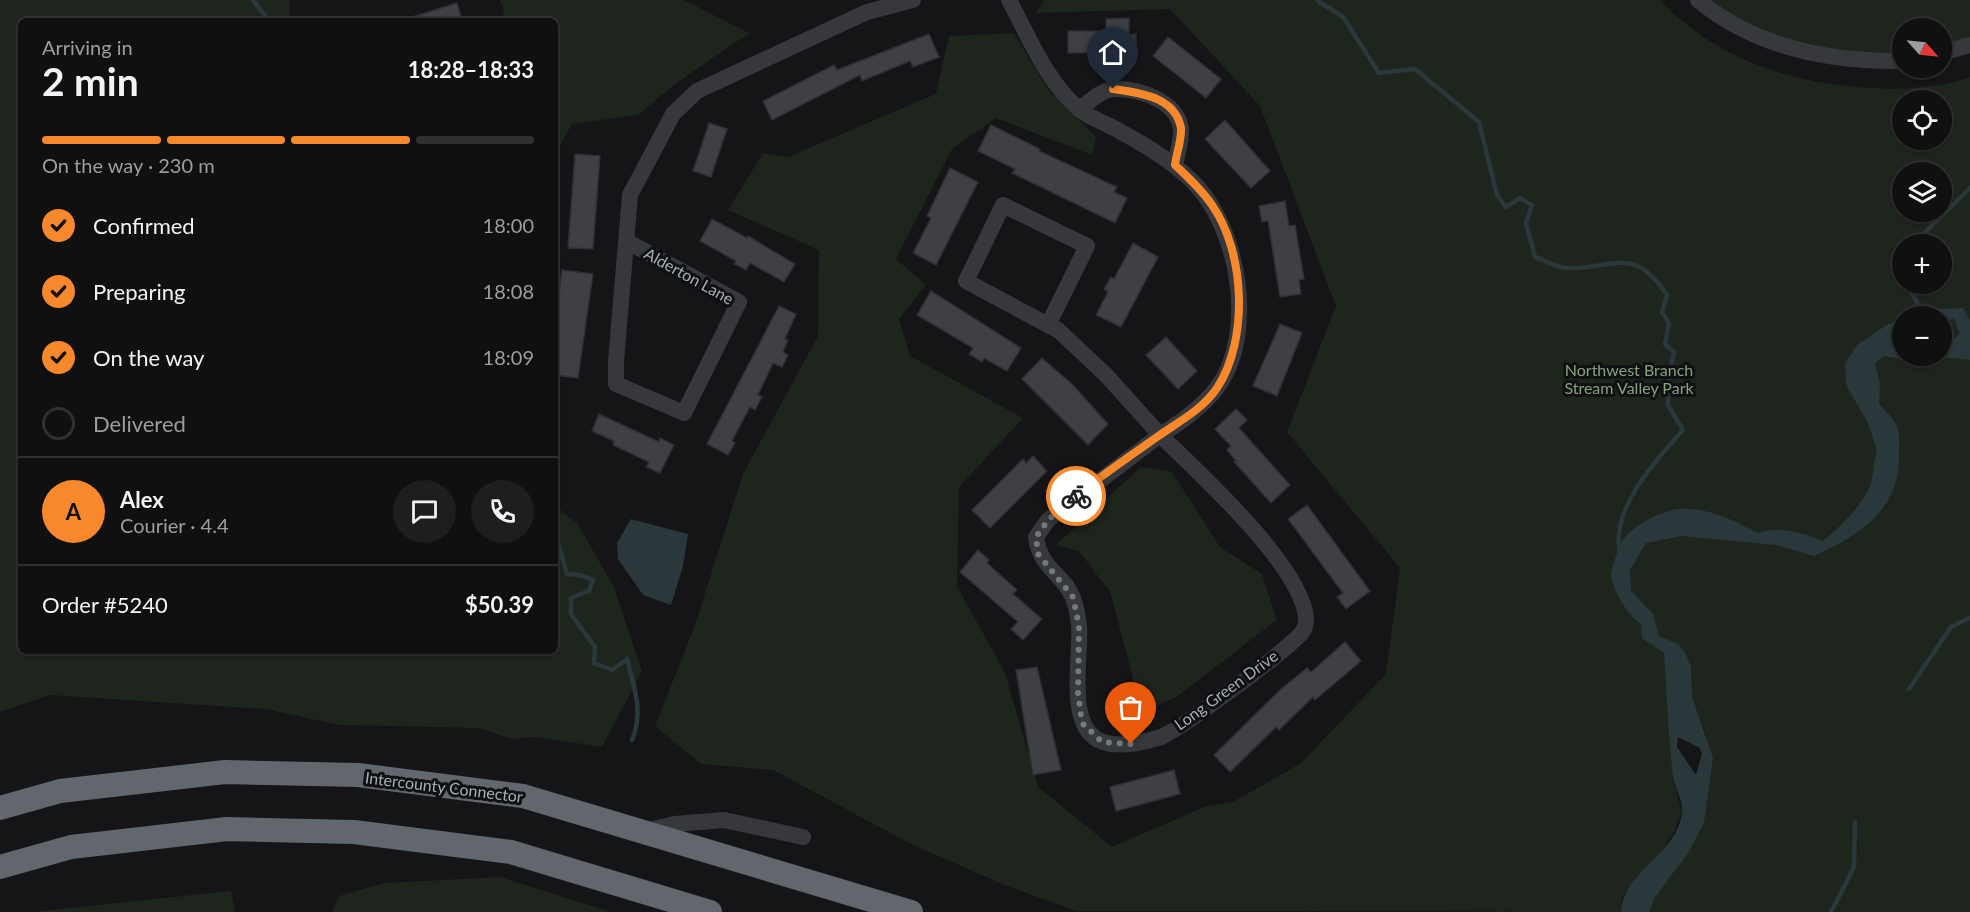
<!DOCTYPE html>
<meta charset="utf-8">
<style>
body{margin:0;font-family:Lato,sans-serif;background:#1e1e1f;color:#f1f3f6;height:100vh;display:flex;flex-direction:column;font-size:22px;white-space:nowrap}
*{box-sizing:border-box;margin:0}
p{font-size:20px;color:#9c9d9f}
.icon{flex:none;width:33px;height:33px;fill:none;stroke:currentColor;stroke-width:2;stroke-linecap:round;stroke-linejoin:round}
.map{position:relative;flex:1;overflow:hidden}
.sheet{position:absolute;left:18px;top:18px;width:540px;height:636px;display:flex;flex-direction:column;background:#101011;border-radius:9px;box-shadow:0 2px 4px #0004,0 0 0 2px #303031}
.sheet>*{flex:none}
.needle{width:39px;rotate:117deg}
.buttons{position:absolute;left:1892px;top:18px;display:grid;gap:12px}
.buttons a{display:grid;place-items:center;width:60px;height:60px;border-radius:50%;background:#101011;box-shadow:0 2px 4px #0004,0 0 0 2px #303031;font-size:30px}
.pin{position:absolute;display:grid;place-items:center;width:51px;height:51px;color:#fff;margin:-62px -26px;border-radius:50% 50% 50% 0;rotate:-45deg;box-shadow:0 0 6px #0007}
.pin .icon{rotate:45deg}
.courier{position:absolute;display:grid;place-items:center;width:60px;height:60px;margin:-30px;border:4px solid #f7882c;border-radius:50%;background:#fff;color:#222;box-shadow:0 2px 8px #0007}
.summary em{font-style:normal;font-weight:700}
.summary div{display:flex;flex-direction:column-reverse}
.summary{display:flex;align-items:center;justify-content:space-between;height:102px;padding:0 24px}
h1{font-size:39px;font-weight:700;line-height:45px}
.bar{display:grid;grid-template-columns:repeat(4,1fr);gap:9px 6px;align-content:center;height:72px;padding:0 24px}
.bar i{height:8px;border-radius:4px;background:#303031}
.bar .active{background:#f7882c}
.bar p{grid-column:span 4}
.line{display:flex;align-items:center;gap:15px;padding:0 24px;border-top:2px solid #303031}
.line div{flex:1}
.round{display:grid;place-items:center;flex:none;width:63px;height:63px;border-radius:32px;background:#1e1e1f}
ol{padding:0 24px;list-style:none}
li{display:flex;align-items:center;gap:18px;height:66px}
li p{margin-inline-start:auto}
li .icon{padding:6px;border-radius:50%;background:#f7882c;color:#111;stroke-width:4}
li:last-child{color:#9c9d9f}
li i{width:33px;height:33px;border:3px solid #303031;border-radius:50%}
.map>svg:first-child{display:block}
</style>
<div class="map">
<svg width="1970" height="912" viewBox="0 0 1970 912">
<rect width="100%" height="100%" fill="#151517"/>
<g fill="#1d251d" fill-rule="evenodd">
<path d="M0,0H290L289,21H21V651H555V506L577,523L614,587L642,671L602,747L536,737L511,739L480,728L340,725L265,709L50,695L0,712Z"/>
<path d="M499,0H684L749,33L675,84L638,115L572,124L555,154V21H504L503,6Z"/>
<path d="M1044,0H1660C1713,56 1782,80 1857,87C1896,90 1933,90 1970,77V912H1649L1656,896L1688,852L1707,738L1694,702L1668,715L1674,782L1682,812L1674,832L1657,858L1622,897L1621,912L1076,911L1002,884L911,844L773,770L701,764L655,726L694,628L743,474L818,336L819,250L728,210L763,153L788,157L936,94L949,36L1014,33L1048,90L1096,137L1092,155L996,118L952,149L896,259L926,285L899,319L910,356L1023,418L959,487L957,586L1005,673L1038,787L1112,847L1204,807L1233,802L1301,763L1386,674L1400,568L1287,432L1336,306L1260,106L1170,9L1036,13ZM1902,100H1941V140H1902ZM1902,172H1941V212H1902ZM1902,244H1941V284H1902ZM1902,316H1941V356H1902Z"/>
<path d="M1698,0H1970V45L1941,53V28H1902V61L1820,56Z"/>
<path d="M1141,467L1172,472L1220,547L1262,574L1277,620L1176,697L1138,715L1132,674L1110,592L1079,551L1056,545Z"/>
<path d="M500,877L611,912H332L339,896L385,883Z"/>
<path d="M231,891L235,912H32L230,891Z"/>
</g>
<g fill="#2a373b" fill-rule="evenodd">
<path d="M1963,308L1970,320V360L1932,356H1941V342L1948,343L1960,334L1954,318L1941,323V316H1910L1936,309Z"/>
<path d="M1902,321V356H1927L1920,362L1884,356L1875,363L1880,384L1879,404C1885,410 1893,418 1897,426C1900,433 1899,445 1899,453C1902,509 1858,536 1814,556L1776,545L1682,536L1646,543L1630,570L1631,591L1653,614L1659,636L1678,644L1685,652L1691,667L1692,696L1713,758L1704,823L1688,853L1656,896L1649,912H1621C1623,872 1677,854 1682,813C1684,802 1675,788 1673,777C1668,736 1667,694 1664,653L1642,638L1641,624C1629,617 1611,589 1611,574C1611,571 1619,546 1621,543C1630,527 1661,510 1680,509C1707,507 1735,521 1758,533C1780,525 1802,533 1823,541C1839,528 1865,503 1871,483C1874,474 1872,465 1877,451L1868,423L1846,385L1845,363L1857,345L1888,324ZM1678,737L1700,748L1702,754L1696,775L1677,747Z"/>
<path d="M631,519L688,534L683,566L671,605L643,595L618,559L617,543Z"/>
</g>
<g fill="none" stroke-linecap="round" stroke-linejoin="round">
<g stroke="#2a373b" stroke-width="4.5">
<path d="M253,0L269,21"/>
<path d="M1318,1L1343,17L1379,73L1415,69L1479,122L1497,195L1506,207L1520,198L1532,205L1526,223L1535,257C1544,260 1556,267 1566,268C1615,270 1632,243 1667,295L1662,312L1669,323L1665,344L1674,352L1668,383V405L1683,430C1656,460 1607,512 1621,557"/>
<path d="M1913,244L1970,188"/>
<path d="M1907,284L1924,316"/>
<path d="M555,532L567,574L580,575L593,580L589,591L571,598V614L595,647L594,663L612,670L627,659C634,687 644,712 632,740"/>
<path d="M1909,689L1951,627L1970,618"/>
<path d="M1831,912L1854,867L1855,822"/>
</g>
</g>
<g fill="#3f4044" stroke="#2f2f33" stroke-width="1.5">
<path d="M457,3L462,21H409V18Z"/>
<path d="M1129,18V35L1136,34V52L1068,53V31H1106V19Z"/>
<path d="M929,34L939,57L913,67L910,61L862,81L860,75L772,120L763,101L834,65L837,70Z"/>
<path d="M1168,37L1221,79L1206,98L1153,56Z"/>
<path d="M1225,120L1270,171L1251,188L1205,139Z"/>
<path d="M709,123L727,129L711,177L693,171Z"/>
<path d="M991,125L1040,149L1039,151L1117,187L1114,192L1127,198L1115,223L1012,173L1015,169L978,151Z"/>
<path d="M575,154L600,156L593,249L568,248Z"/>
<path d="M950,168L978,182L936,265L913,253L931,218L927,216Z"/>
<path d="M1285,201L1289,226L1295,225L1304,279L1299,280L1301,294L1280,297L1268,221L1262,222L1259,206Z"/>
<path d="M712,219L747,238L748,236L795,264L784,282L750,263L746,270L734,264L736,261L700,241Z"/>
<path d="M1133,243L1158,257L1121,327L1096,315L1108,292L1104,289L1111,277L1114,279Z"/>
<path d="M562,270L593,274L578,378L555,375V322Z"/>
<path d="M931,291L1021,348L1007,371L984,358L982,362L969,354L973,348L917,315Z"/>
<path d="M779,306L796,314L785,339L788,340L783,352L788,355L782,367L773,363L758,395L762,397L755,410L750,407L732,441L735,443L728,455L707,444Z"/>
<path d="M1280,324L1302,333L1277,396L1253,386Z"/>
<path d="M1166,337L1197,371L1178,389L1146,355Z"/>
<path d="M1042,358L1073,385L1108,424L1088,445L1022,379Z"/>
<path d="M1236,409L1247,420L1239,428L1290,485L1271,503L1234,462L1236,461L1227,450L1231,446L1215,429Z"/>
<path d="M599,414L659,442L660,438L674,445L660,473L646,467L649,462L613,445L614,441L592,431Z"/>
<path d="M1033,456L1047,471L990,528L972,510L1023,459L1026,463Z"/>
<path d="M1307,505L1370,591L1346,609L1337,597L1343,593L1288,519Z"/>
<path d="M978,550L989,560L987,563L1017,590L1013,594L1042,619L1023,640L1011,629L1018,622L960,572Z"/>
<path d="M1345,642L1361,661L1315,700L1313,697L1279,730L1276,727L1230,772L1214,755L1280,690L1307,668L1311,672Z"/>
<path d="M1037,667L1061,770L1033,775L1016,670Z"/>
<path d="M1174,770L1180,794L1116,811L1110,787Z"/>
</g>
<g fill="none" stroke-linecap="round" stroke-linejoin="round">
<g stroke="#36383c" stroke-width="16">
<path d="M1009,0C1029,37 1047,83 1080,110C1089,117 1102,122 1112,127C1141,143 1167,157 1191,180C1239,225 1258,335 1216,389C1201,408 1180,423 1160,435L1106,375L1058,330L1048,325L966,281L1003,205L1087,246L1048,325"/>
<path d="M1698,0C1756,48 1828,62 1902,61"/>
<path d="M1941,53L1970,45"/>
<path d="M1080,110C1088,102 1103,89 1115,89C1139,89 1177,100 1181,129C1182,139 1177,155 1175,165"/>
<path d="M626,241L739,302L684,413L616,384V361L630,195L673,114L697,91L867,12L913,0"/>
<path d="M1160,435C1197,471 1302,566 1306,618C1306,621 1305,628 1303,631C1295,645 1179,730 1161,737C1145,742 1120,748 1103,742C1064,729 1082,655 1079,625C1078,617 1076,606 1073,598C1064,574 1040,569 1036,537L1048,520Z"/>
<path d="M645,831L675,824L724,820L803,837"/>
</g>
<g stroke="#61676d" stroke-width="24">
<path d="M0,808L60,791L225,772L358,775L523,796L911,912"/>
<path d="M0,867L71,847L227,829L354,832L511,852L710,912"/>
</g>
</g>
<g fill="none" stroke-linecap="round" stroke-linejoin="round">
<path stroke="#73797f" stroke-width="6" stroke-dasharray="0 10.8" d="M1076,496L1048,520L1036,537L1038,554L1073,597L1079,626L1078,693L1082,723L1102,742L1131,744"/>
<path stroke="#f7882c" stroke-width="8" d="M1076,496C1102,475 1130,456 1157,437C1178,422 1202,410 1217,388C1249,340 1245,252 1212,205C1202,190 1188,177 1175,165C1176,155 1182,139 1181,128C1175,96 1139,93 1113,89"/>
</g>
<g text-anchor="middle" stroke-width="6" stroke-linejoin="round" paint-order="stroke">
<g font-size="16" fill="#a6afb7" stroke="#101012">
<text transform="translate(689 276) rotate(29)" y="6">Alderton Lane</text>
<text transform="translate(1226 690) rotate(-36)" y="6">Long Green Drive</text>
<text transform="translate(444 787) rotate(7)" y="6">Intercounty Connector</text>
</g>
<g font-size="16" fill="#82a37c" stroke="#101012">
<text x="1629" y="376">Northwest Branch<tspan x="1629" dy="18">Stream Valley Park</tspan></text>
</g>
</g>
</svg>
<div class="buttons">
<a><svg class="needle" viewBox="-14 -14 28 28"><path d="M0-13l5 13h-10z" fill="#e53935"/><path d="M0 13l5-13h-10z" fill="#9c9d9f"/></svg></a>
<a><svg class="icon" aria-label="locate" viewBox="0 0 24 24"><circle cx="12" cy="12" r="6"/><path d="M12 2v4M12 18v4M2 12h4M18 12h4"/></svg></a>
<a><svg class="icon" aria-label="layers" viewBox="0 0 24 24"><path d="M12 4l9 5-9 5-9-5zM3 14l9 5 9-5"/></svg></a>
<a>+</a>
<a>−</a>
</div>
<div class="pin" style="left:1131px;top:744px;background:#ea580c"><svg class="icon" aria-label="bag" viewBox="0 0 24 24"><path d="M5 8h14l-1 12H6zM9 8a3 3 0 0 1 6 0"/></svg></div>
<div class="pin" style="left:1113px;top:89px;background:#1f2937"><svg class="icon" aria-label="home" viewBox="0 0 24 24"><path d="M3 11l9-7 9 7M6 9v11h12V9"/></svg></div>
<div class="courier" style="left:1076px;top:496px"><svg class="icon" aria-label="bike" viewBox="0 0 24 24"><circle cx="6" cy="16" r="4"/><circle cx="18" cy="16" r="4"/><path d="M6 16l4-8h5l3 8M10 8l3 8H6M13 5h3"/></svg></div>
<section class="sheet">
<div class="summary"><div><h1>2 min</h1><p>Arriving in</p></div><em>18:28–18:33</em></div>
<div class="bar"><i class="active"></i><i class="active"></i><i class="active"></i><i></i><p>On the way · 230 m</p></div>
<ol>
<li><svg class="icon" aria-label="check" viewBox="0 0 24 24"><path d="M5 12l5 5 9-10"/></svg>Confirmed<p>18:00</p></li>
<li><svg class="icon" aria-label="check" viewBox="0 0 24 24"><path d="M5 12l5 5 9-10"/></svg>Preparing<p>18:08</p></li>
<li><svg class="icon" aria-label="check" viewBox="0 0 24 24"><path d="M5 12l5 5 9-10"/></svg>On the way<p>18:09</p></li>
<li><i></i>Delivered</li>
</ol>
<div class="line" style="height:108px"><b class="round" style="background:#f7882c;color:#111">A</b><div><b>Alex</b><p>Courier · 4.4</p></div><a class="round"><svg class="icon" aria-label="chat" viewBox="0 0 24 24"><path d="M4 5h16v11H9l-5 4z"/></svg></a><a class="round"><svg class="icon" aria-label="phone" viewBox="0 0 24 24"><path d="M5 4h4l2 5-3 2q2 4 5 5l2-3 5 2v4C11 20 4 13 5 4z"/></svg></a></div>
<div class="line" style="height:78px"><div>Order #5240</div><b>$50.39</b></div>
</section>
</div>
